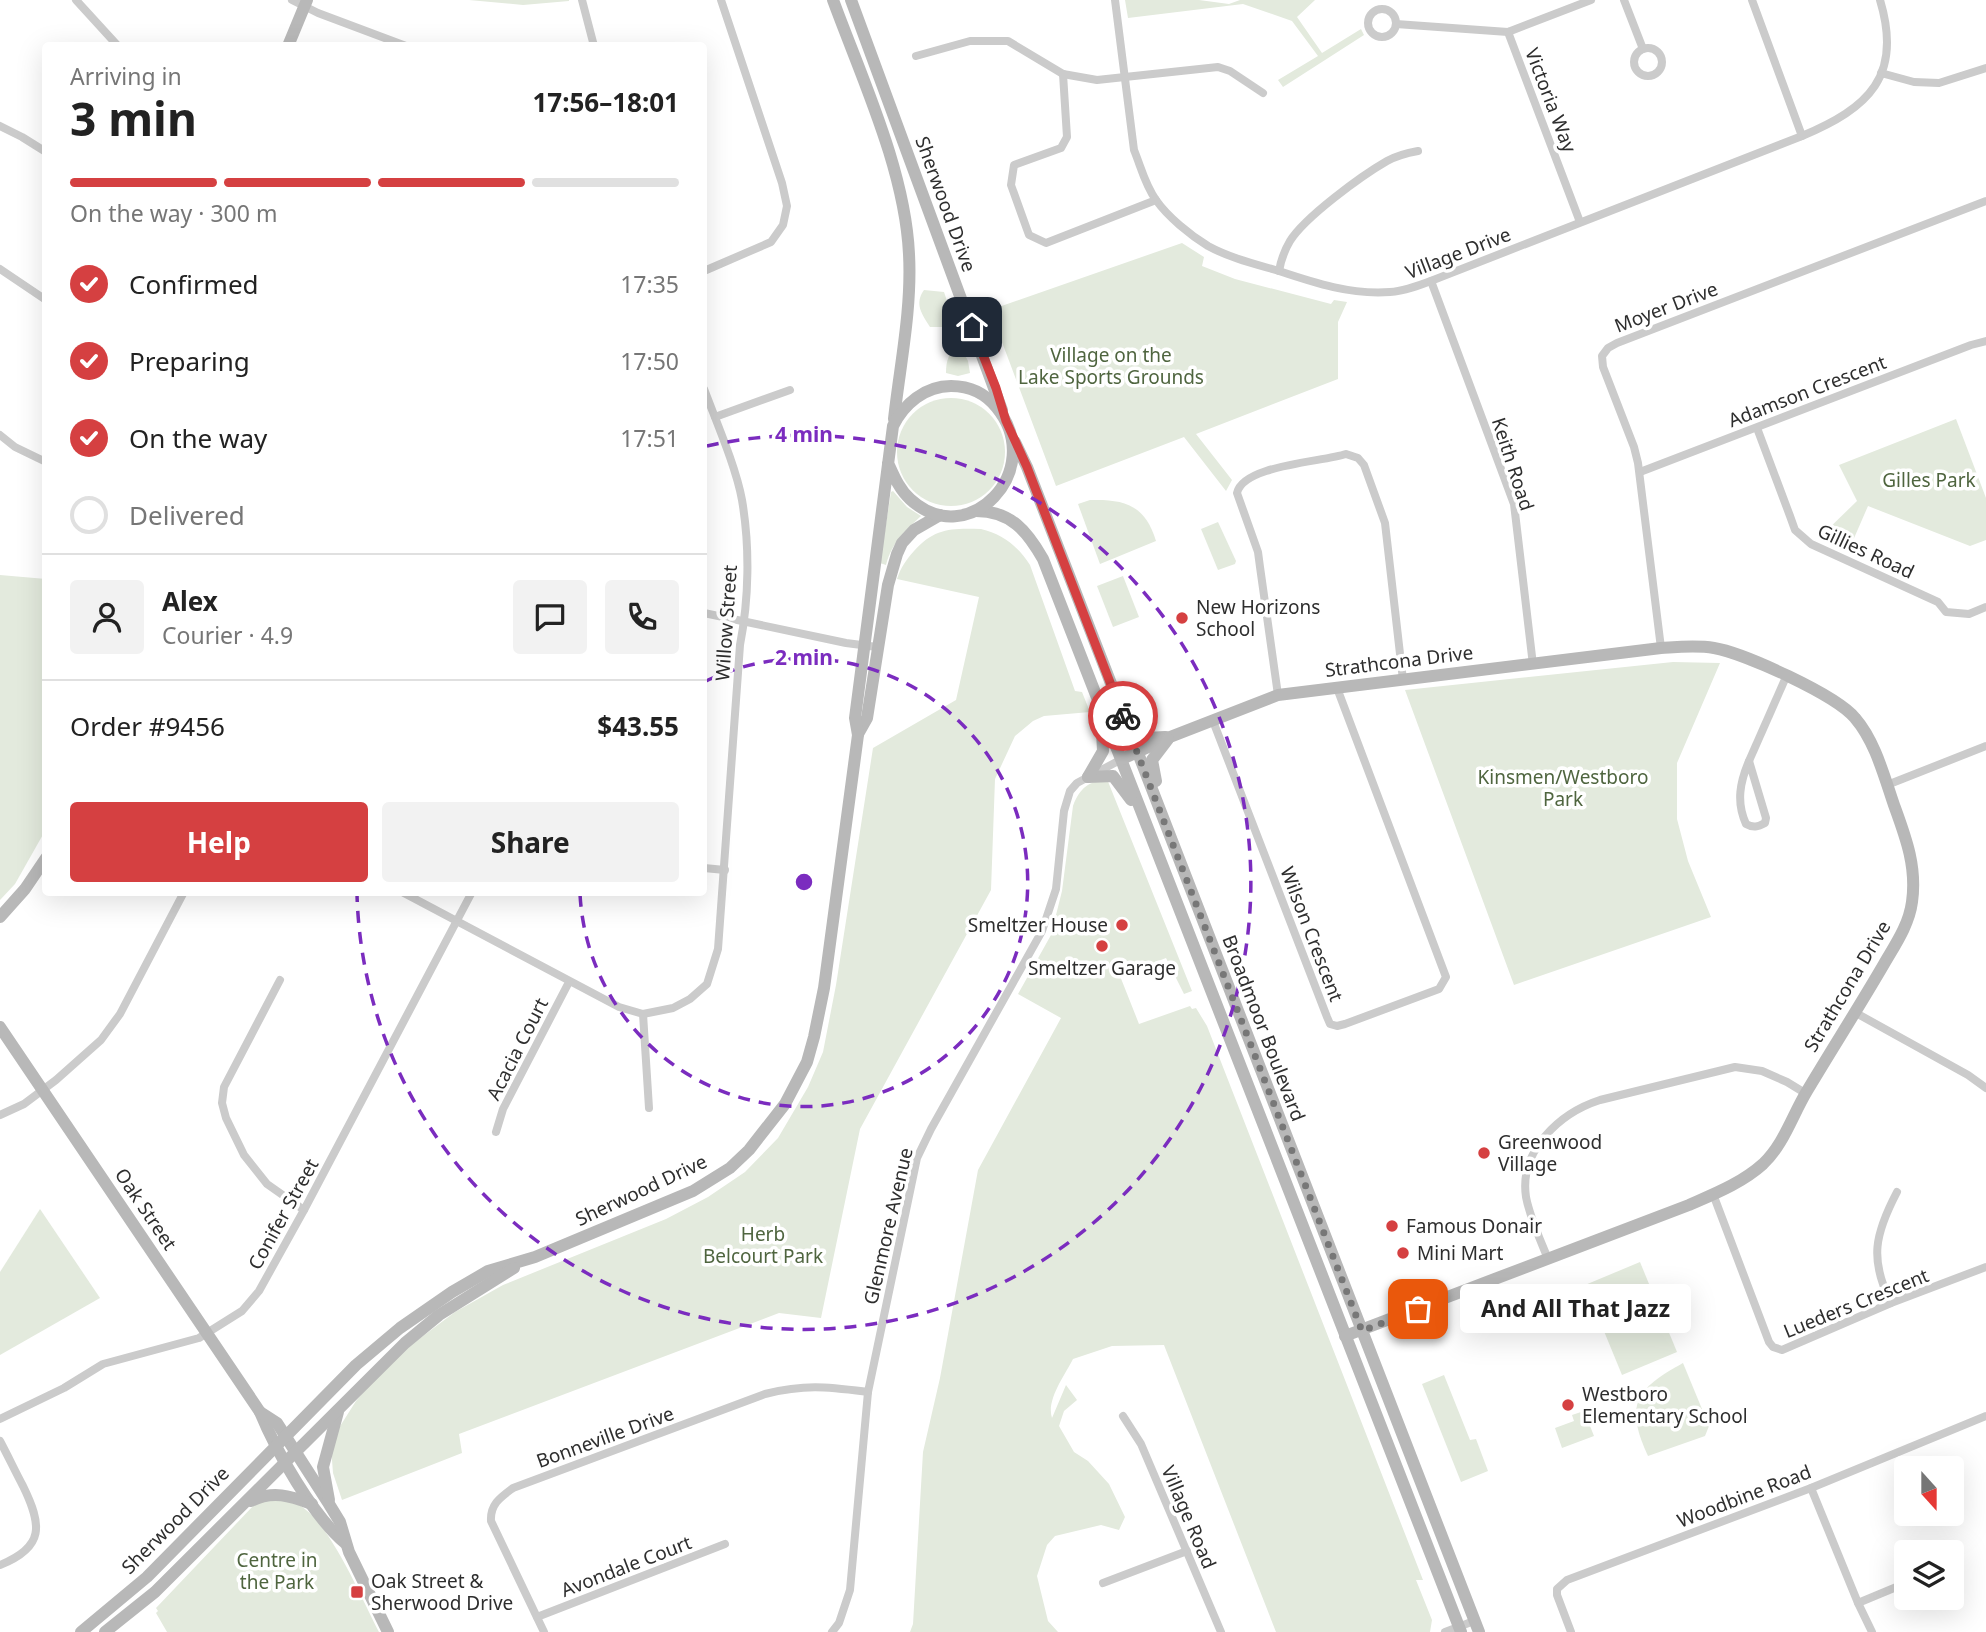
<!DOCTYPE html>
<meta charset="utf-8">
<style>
body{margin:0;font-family:"Noto Sans",sans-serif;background:#f2f2f2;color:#222;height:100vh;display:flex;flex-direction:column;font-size:26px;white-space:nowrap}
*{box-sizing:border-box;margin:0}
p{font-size:23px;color:#767676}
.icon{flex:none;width:38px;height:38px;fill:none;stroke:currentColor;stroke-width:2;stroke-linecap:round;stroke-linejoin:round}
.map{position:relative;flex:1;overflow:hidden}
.drawer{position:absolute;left:42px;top:42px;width:665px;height:854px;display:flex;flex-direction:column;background:#fff;border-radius:7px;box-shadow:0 7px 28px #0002}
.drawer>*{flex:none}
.needle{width:46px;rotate:159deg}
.buttons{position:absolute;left:1894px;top:1456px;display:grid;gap:14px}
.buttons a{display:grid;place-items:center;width:70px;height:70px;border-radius:7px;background:#fff;box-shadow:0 7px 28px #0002;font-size:35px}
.pin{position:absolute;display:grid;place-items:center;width:60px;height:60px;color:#fff;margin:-30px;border-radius:14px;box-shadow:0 4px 10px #0006}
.courier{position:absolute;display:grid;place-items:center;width:70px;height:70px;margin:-35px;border:5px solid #d54041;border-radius:50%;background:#fff;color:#222;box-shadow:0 2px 9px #0007}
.bubble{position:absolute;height:49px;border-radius:7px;background:#fff;box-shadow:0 7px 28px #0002;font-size:23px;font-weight:700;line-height:49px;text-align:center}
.summary em{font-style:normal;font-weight:700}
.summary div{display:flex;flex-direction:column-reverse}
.summary{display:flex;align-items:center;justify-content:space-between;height:119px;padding:0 28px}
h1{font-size:46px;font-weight:700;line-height:52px}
.bar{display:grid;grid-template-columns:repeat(4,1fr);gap:10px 7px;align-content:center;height:84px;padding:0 28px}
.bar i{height:9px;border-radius:5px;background:#e0e0e0}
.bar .current{background:#d54041}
.bar p{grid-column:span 4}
.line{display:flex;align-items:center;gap:18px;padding:0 28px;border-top:2px solid #e0e0e0}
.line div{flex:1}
.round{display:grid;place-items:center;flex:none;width:74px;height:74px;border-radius:7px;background:#f2f2f2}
ol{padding:0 28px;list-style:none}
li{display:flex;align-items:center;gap:21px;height:77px}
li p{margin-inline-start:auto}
li .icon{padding:7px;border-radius:50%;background:#d54041;color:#fff;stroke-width:4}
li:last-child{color:#767676}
li i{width:38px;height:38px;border:4px solid #e0e0e0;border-radius:50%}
.action{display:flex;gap:14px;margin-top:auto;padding:14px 28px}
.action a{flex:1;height:80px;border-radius:7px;background:#d54041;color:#fff;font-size:28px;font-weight:700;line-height:80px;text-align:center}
.action a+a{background:#f2f2f2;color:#222}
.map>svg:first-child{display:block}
</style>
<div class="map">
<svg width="1986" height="1632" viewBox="0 0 1986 1632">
<rect width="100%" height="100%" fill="#fff"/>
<g fill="#e3eadd">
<path d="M469,0H569V1L523,5Z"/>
<path d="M1125,0H1199L1229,4L1240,0H1315L1297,17L1322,53L1361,29L1364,35L1283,87L1278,80L1318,56L1292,21L1243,4L1128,18Z"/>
<path d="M1182,243L1204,257L1202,266L1235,279L1331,304L1334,300L1347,302L1338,322V379L1196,434L1232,480L1226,491L1184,437L1056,486L990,310Z"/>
<path d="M924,290L944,292L949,307L944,327H930C922,314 914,304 924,290Z"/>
<path d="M959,344L968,361L970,373L958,376L946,373C946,360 949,352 959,344Z"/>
<circle cx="951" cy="452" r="54"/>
<path d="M1956,419L1986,498V540L1970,546L1868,506L1848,552L1820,537L1857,501L1839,465Z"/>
<path d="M893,491L907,507L921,516C905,531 892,542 886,565L880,563L891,492Z"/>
<path d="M1090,500C1125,499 1145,505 1156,541L1100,564L1078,504Z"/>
<path d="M1218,522L1236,561L1235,564L1218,570L1201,529Z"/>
<path d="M981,529C1002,534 1018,546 1030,565L1075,691L1082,692L1090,712L1044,716L1033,721L1015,736L995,779L991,890L860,1129L821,1318L779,1313L459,1434L462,1453L342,1500L333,1473L331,1447L337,1431L356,1401L373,1380L407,1348L455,1312L503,1285L666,1219L708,1197L745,1172L778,1138L808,1087L823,1052L836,985L873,748L956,700L979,597L897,579C901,567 906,560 914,551C934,528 952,528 981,529Z"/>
<path d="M0,575L46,579L45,831L15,884L0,900Z"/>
<path d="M1123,576L1139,617L1113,627L1097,586Z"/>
<path d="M1673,662L1720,663L1677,763V819L1688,861L1711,917L1514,985L1405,690Z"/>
<path d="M1107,779L1192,991L1184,994L1166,958L1120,976L1139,1024L1190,1006L1192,1009L1196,1008L1207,1026L1423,1580H1416L1432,1620L1430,1632H1276L1164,1345L1112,1346L1073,1359C1065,1375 1046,1400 1052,1418L1066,1385L1077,1400L1064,1411L1059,1426L1074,1452L1088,1461L1109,1484L1125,1517L1119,1530L1101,1525L1055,1536L1047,1545L1037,1576L1048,1621L1058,1632H910L913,1624L923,1452L940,1378L978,1170L1061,1018L1018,994L1051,935L1062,891L1073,806C1080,787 1089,782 1107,779Z"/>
<path d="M40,1209L100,1298L0,1355V1272Z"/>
<path d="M1640,1262L1677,1352L1622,1375L1585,1285Z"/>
<path d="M1683,1363L1709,1426L1705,1436L1648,1456C1624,1404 1636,1389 1683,1363Z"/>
<path d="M1444,1375L1470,1440L1476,1439L1488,1471L1461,1482L1422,1384Z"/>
<path d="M1584,1411L1594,1436L1562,1448L1555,1428L1574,1421L1572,1415Z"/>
<path d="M265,1501C275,1501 288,1500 297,1504C329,1519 362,1600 379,1632H167L156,1613L158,1611L156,1608L254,1505Z"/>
</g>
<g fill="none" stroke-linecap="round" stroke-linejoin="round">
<g stroke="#cbcbcb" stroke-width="8">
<path d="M76,0L118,46"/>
<path d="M292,0L318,13L406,46"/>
<path d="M582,0L594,46"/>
<path d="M1115,0L1134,150C1141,167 1145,185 1156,200C1168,217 1190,235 1208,246C1230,258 1255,264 1279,271C1315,283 1351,295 1390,292C1407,291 1425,283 1441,277L1802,136C1869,108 1903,76 1880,0"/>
<path d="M1624,0L1643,49"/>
<path d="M1752,0L1802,136"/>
<circle cx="1382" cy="23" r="14"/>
<path d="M1396,24L1508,32L1591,0"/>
<path d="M1508,32L1580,222"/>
<circle cx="1648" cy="62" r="14"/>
<path d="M916,56L970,41H1008L1063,74L1097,80L1218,67L1230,71L1263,93"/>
<path d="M1881,73L1914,82L1939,83L1986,68"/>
<path d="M1063,74L1067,137L1061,148L1014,165L1011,185L1029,235L1046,243L1156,200"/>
<path d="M0,126L22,137L46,152"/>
<path d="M0,269L46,300"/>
<path d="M704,271L771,242L783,225L787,206L782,183L721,0"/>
<path d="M1279,271C1281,260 1284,251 1290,241C1305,217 1361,176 1387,161C1396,156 1407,153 1418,151"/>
<path d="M1431,281L1514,504L1533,665"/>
<path d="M715,417L790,390"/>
<path d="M1757,428L1790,516L1795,530L1811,544L1938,602L1946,612L1969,614L1986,607"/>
<path d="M0,435L15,447L46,462"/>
<path d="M1640,472L1971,345L1986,341"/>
<path d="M704,613L846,643L877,647"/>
<path d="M1661,648L1638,463L1634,447L1603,367L1602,356L1608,348L1617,343L1986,201"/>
<path d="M1278,695L1260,567L1258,552L1237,493C1243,465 1322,462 1346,454L1358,458L1364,465L1385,523L1403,680"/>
<path d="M1213,721L1327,1017L1330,1024L1337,1026L1345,1024L1439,989L1446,977L1337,688"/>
<path d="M1749,761L1766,818L1765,823C1758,827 1753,828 1746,824C1736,802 1740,782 1749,761Z"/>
<path d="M1749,761L1786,677"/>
<path d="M1887,785L1986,746"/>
<path d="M704,868L725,870"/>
<path d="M402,892L619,1007L643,1014L673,1008L690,999L707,984L718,949L740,645C749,599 750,547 742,500C736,467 716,421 704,389"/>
<path d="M280,980L224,1087L222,1103L226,1118L244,1155L267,1184L304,1210"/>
<path d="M1856,1013L1968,1075L1986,1088"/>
<path d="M643,1014L649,1108"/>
<path d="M0,1115L24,1104L56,1080L101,1040L120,1014L184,892"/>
<path d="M496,1132L503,1109L569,982"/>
<path d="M1713,1194L1769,1342L1773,1347L1782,1350L1891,1303L1986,1267"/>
<path d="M1548,1259C1540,1239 1530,1218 1526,1197C1519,1150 1560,1113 1600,1100L1735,1067L1762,1071L1787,1082L1805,1093"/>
<path d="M1891,1303C1869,1259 1875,1234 1897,1192"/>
<path d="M1123,1416L1141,1444L1221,1632"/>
<path d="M0,1419L64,1388L103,1364L199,1338L242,1311L259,1291L304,1210L472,892"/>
<path d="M0,1441C8,1456 15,1471 23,1486C42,1525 45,1547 0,1565"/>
<path d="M1811,1488L1858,1603L1872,1632"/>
<path d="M1103,1583L1187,1551"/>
<path d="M1858,1603L1906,1583"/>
<path d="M537,1617L725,1544"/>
<path d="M544,1632L491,1521C490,1504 501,1497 513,1488L765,1394C806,1384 827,1387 868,1392"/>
<path d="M832,1632L839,1623L850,1590L868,1392L917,1158L931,1129L1042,931L1056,889L1064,811L1070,791L1077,783L1122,759"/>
<path d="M1445,1632L1474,1621"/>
<path d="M1571,1632L1557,1595V1589L1567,1580L1811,1488L1986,1416"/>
</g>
<g stroke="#b8b8b8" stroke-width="12">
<path d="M833,0C862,79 905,170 909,254C912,309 900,365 894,419"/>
<path d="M851,0L1002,410"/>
<path d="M288,46L307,0"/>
<path d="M1015,442L1027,467L1479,1632"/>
<path d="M976,511C1011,511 1027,531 1043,559L1461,1632"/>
<path d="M1132,723C1139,739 1150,738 1166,737"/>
<path d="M858,734L867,718L888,585L897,554L902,543L914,530L940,515"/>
<path d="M1122,759L1170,737L1278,695L1661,648C1678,647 1696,645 1714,648C1744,653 1836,695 1855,718C1875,741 1884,776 1894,805C1906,838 1917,867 1912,902C1909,925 1895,945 1884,964C1859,1007 1832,1049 1807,1091C1792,1116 1784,1144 1763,1164C1742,1183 1714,1194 1689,1205L1345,1336"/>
<path d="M1088,777L1113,776L1131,800"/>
<path d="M1088,777L1103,751L1102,731L1104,716"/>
<path d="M1156,781L1152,760L1168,739"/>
<path d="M0,917L25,889L46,858"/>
<path d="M0,1027L260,1412C276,1451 313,1516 345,1543"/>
<path d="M260,1412L277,1423L329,1504L340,1522L349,1552L388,1632"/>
<path d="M329,1500L323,1467L338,1412"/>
<path d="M251,1501C273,1490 290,1496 312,1504"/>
<path d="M81,1632L147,1577L356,1365L400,1328L452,1292L488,1271L535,1257L693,1191L730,1168L749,1150L785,1104L807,1062L814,1037L824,988L858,735L855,718L893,426C904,404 925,386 951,386C970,386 986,394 997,408C1047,470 968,553 910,499C899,489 894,476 888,463"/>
<path d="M105,1632L155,1592L405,1343L439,1315L514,1268"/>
</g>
</g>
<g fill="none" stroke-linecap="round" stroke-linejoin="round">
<path stroke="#777" stroke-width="7" stroke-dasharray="0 12.6" d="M1123,716L1362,1331L1418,1309"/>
<path stroke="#d54041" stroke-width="9" d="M972,327L996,388L1006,421L1027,467L1123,716"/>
</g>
<g fill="none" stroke="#7b2cbf" stroke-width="3.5" stroke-dasharray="12 9">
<path d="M704 682A224 224 0 1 1 580 894"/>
<path d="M707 446A447 447 0 1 1 357 894"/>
</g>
<g fill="#d54041" stroke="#fff" stroke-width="2.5">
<circle cx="1182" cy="618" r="7"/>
<circle cx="1122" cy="925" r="7"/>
<circle cx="1102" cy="946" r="7"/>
<circle cx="1484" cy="1153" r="7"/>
<circle cx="1392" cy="1226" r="7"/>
<circle cx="1403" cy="1253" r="7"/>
<circle cx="1568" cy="1405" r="7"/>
<rect x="350" y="1585" width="14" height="14" rx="3.5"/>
</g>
<g text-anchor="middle" stroke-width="7" stroke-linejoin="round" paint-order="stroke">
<g font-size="19" fill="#2e2e2e" stroke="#fff">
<text transform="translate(1551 100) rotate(69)" y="7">Victoria Way</text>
<text transform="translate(946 204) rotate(70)" y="7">Sherwood Drive</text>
<text transform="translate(1458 253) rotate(-21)" y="7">Village Drive</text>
<text transform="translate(1666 307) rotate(-21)" y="7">Moyer Drive</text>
<text transform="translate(1807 391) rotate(-21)" y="7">Adamson Crescent</text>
<text transform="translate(1513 464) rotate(72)" y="7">Keith Road</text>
<text transform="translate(1866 551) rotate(25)" y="7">Gillies Road</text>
<text transform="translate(726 623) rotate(-86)" y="7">Willow Street</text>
<text transform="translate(1399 661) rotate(-7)" y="7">Strathcona Drive</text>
<text transform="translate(1312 934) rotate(69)" y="7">Wilson Crescent</text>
<text transform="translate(1847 986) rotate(-59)" y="7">Strathcona Drive</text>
<text transform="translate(1264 1028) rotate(69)" y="7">Broadmoor Boulevard</text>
<text transform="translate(517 1049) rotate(-63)" y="7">Acacia Court</text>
<text transform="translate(641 1190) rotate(-25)" y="7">Sherwood Drive</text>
<text transform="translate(146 1209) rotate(56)" y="7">Oak Street</text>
<text transform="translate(283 1214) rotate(-61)" y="7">Conifer Street</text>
<text transform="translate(888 1226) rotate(-77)" y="7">Glenmore Avenue</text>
<text transform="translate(1856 1303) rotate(-22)" y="7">Lueders Crescent</text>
<text transform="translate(605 1437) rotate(-20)" y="7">Bonneville Drive</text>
<text transform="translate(1744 1496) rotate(-21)" y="7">Woodbine Road</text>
<text transform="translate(1189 1517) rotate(67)" y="7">Village Road</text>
<text transform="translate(175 1520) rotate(-45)" y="7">Sherwood Drive</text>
<text transform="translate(626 1566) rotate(-21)" y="7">Avondale Court</text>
</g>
<g font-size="19" fill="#4f653f" stroke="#fff">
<text x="1111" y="362">Village on the<tspan x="1111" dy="22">Lake Sports Grounds</tspan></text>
<text x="1929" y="487">Gilles Park</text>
<text x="1563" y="784">Kinsmen/Westboro<tspan x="1563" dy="22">Park</tspan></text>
<text x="763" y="1241">Herb<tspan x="763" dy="22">Belcourt Park</tspan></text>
<text x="277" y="1567">Centre in<tspan x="277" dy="22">the Park</tspan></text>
</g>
<g font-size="19" fill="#2e2e2e" stroke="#fff" text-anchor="start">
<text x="1196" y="614">New Horizons<tspan x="1196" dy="22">School</tspan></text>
<text x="1108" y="932" text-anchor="end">Smeltzer House</text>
<text x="1102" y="975" text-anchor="middle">Smeltzer Garage</text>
<text x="1498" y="1149">Greenwood<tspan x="1498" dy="22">Village</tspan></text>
<text x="1406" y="1233">Famous Donair</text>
<text x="1417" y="1260">Mini Mart</text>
<text x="1582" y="1401">Westboro<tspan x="1582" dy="22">Elementary School</tspan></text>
<text x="371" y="1588">Oak Street &amp;<tspan x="371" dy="22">Sherwood Drive</tspan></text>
</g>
</g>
<circle cx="804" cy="882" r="10" fill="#7b2cbf" stroke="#fff" stroke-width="3.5"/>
<g font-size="21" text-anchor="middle" font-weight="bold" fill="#7b2cbf" stroke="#fff" stroke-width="7" stroke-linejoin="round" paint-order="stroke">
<text x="804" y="442">4 min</text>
<text x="804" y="665">2 min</text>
</g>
</svg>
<div class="buttons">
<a><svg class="needle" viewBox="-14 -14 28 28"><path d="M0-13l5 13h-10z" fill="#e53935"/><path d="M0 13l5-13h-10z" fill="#767676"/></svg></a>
<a><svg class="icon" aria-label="layers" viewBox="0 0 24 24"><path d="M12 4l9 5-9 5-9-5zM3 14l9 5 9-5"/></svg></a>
</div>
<div class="pin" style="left:1418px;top:1309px;background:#ea580c"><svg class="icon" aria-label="bag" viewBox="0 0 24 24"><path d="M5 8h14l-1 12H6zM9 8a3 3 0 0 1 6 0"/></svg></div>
<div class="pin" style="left:972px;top:327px;background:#1f2937"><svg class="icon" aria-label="home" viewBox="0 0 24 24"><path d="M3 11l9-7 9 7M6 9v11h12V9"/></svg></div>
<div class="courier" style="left:1123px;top:716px"><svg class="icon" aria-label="bike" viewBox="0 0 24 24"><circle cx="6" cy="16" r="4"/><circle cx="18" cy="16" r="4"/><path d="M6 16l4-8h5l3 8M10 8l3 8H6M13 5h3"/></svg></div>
<div class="bubble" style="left:1460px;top:1284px;width:231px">And All That Jazz</div>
<section class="drawer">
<div class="summary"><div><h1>3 min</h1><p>Arriving in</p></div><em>17:56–18:01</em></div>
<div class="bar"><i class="current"></i><i class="current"></i><i class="current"></i><i></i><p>On the way · 300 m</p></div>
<ol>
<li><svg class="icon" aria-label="check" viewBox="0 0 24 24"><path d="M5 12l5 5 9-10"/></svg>Confirmed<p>17:35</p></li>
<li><svg class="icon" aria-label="check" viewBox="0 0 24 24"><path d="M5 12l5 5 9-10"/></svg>Preparing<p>17:50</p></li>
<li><svg class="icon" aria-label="check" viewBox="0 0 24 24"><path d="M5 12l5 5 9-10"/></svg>On the way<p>17:51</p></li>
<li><i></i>Delivered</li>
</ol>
<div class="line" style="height:126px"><a class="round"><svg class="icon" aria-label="person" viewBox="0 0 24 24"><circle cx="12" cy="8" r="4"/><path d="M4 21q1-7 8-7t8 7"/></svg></a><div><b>Alex</b><p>Courier · 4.9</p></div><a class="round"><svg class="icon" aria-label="chat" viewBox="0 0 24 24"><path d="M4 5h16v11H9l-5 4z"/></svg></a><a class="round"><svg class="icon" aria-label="phone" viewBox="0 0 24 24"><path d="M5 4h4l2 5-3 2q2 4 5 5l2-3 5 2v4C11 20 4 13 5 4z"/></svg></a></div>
<div class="line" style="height:91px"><div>Order #9456</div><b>$43.55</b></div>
<div class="action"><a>Help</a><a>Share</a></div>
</section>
</div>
